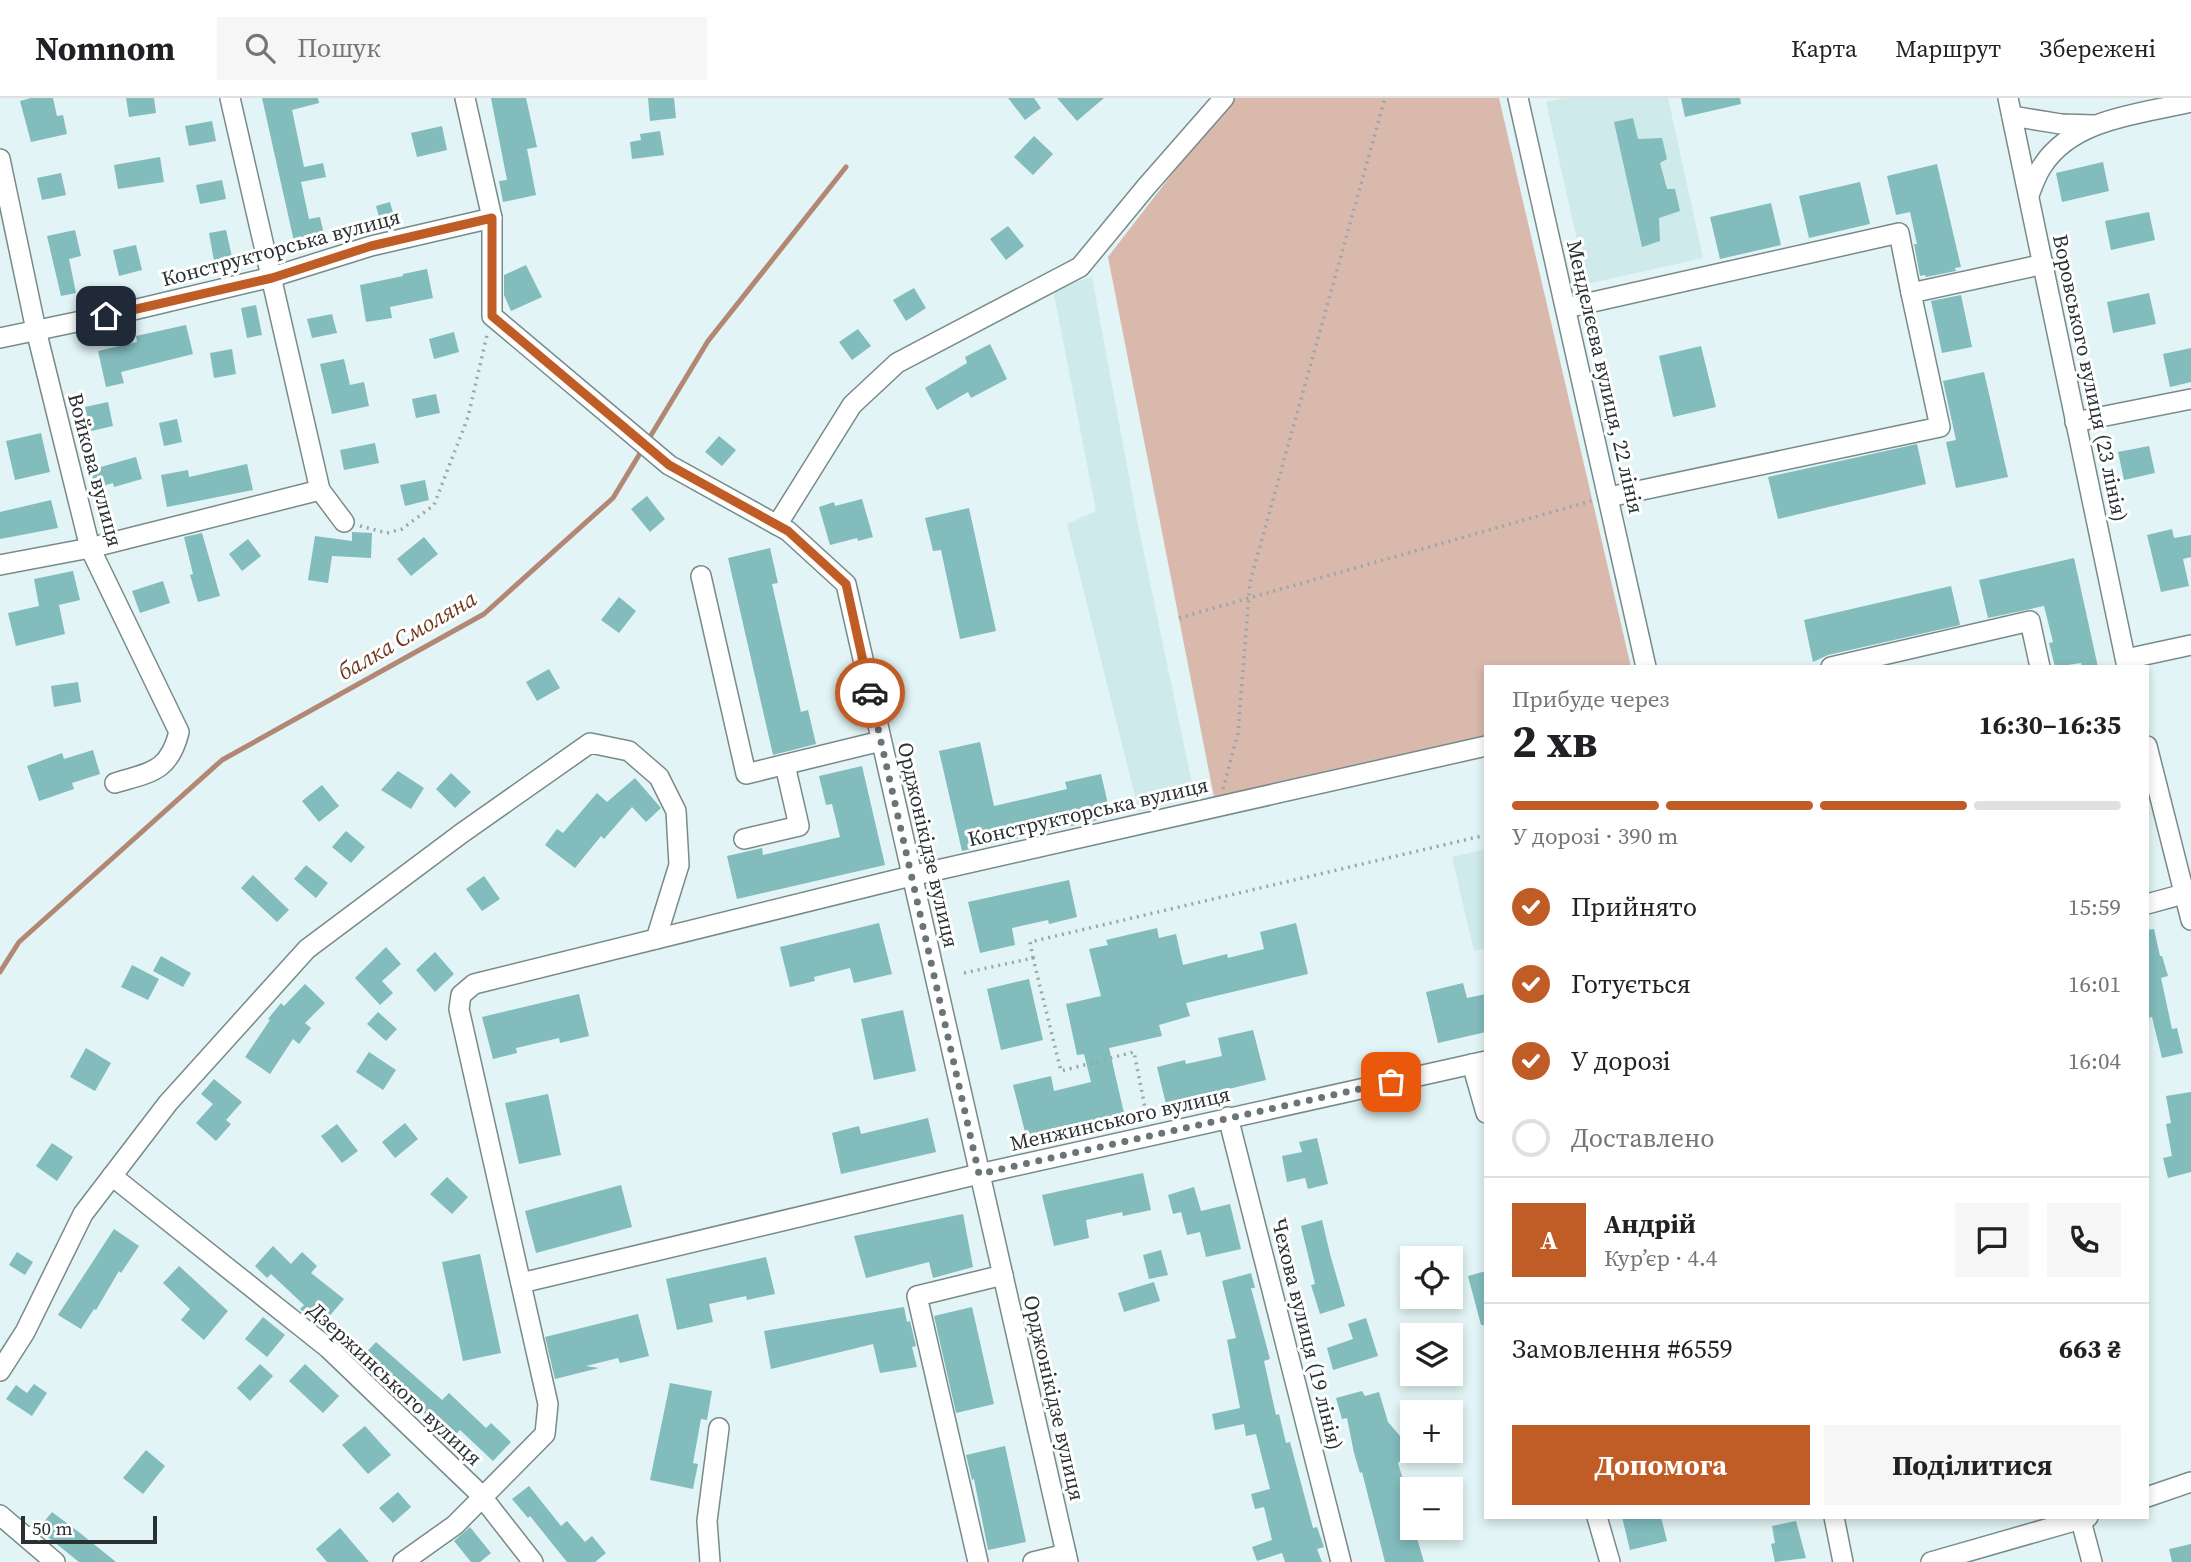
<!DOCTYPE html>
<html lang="uk">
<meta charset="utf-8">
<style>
body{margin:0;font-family:"Source Serif 4",serif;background:#f6f6f6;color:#202124;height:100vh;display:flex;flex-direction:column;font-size:26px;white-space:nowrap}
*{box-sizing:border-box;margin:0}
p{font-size:23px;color:#757577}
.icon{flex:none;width:38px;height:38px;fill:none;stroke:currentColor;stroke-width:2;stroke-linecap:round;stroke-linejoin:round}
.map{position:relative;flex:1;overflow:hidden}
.sheet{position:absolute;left:1484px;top:567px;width:665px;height:854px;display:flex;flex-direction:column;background:#fff;border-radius:0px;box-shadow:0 4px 10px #0003}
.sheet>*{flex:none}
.buttons{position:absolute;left:1400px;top:1148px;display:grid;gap:14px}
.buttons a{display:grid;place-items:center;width:63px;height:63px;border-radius:0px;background:#fff;box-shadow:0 4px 10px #0003;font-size:35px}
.scale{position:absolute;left:21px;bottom:18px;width:136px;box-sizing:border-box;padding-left:7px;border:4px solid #2a3131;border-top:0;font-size:19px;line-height:24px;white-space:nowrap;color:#2a3131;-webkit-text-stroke:5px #fff;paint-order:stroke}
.pin{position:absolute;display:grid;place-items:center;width:60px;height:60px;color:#fff;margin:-30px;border-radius:14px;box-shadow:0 4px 10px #0006}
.courier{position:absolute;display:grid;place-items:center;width:70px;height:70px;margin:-35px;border:5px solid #c05c25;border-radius:50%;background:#fff;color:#222;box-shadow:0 2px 9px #0007}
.head em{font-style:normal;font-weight:700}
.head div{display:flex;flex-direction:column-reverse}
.head{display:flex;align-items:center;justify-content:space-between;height:119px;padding:0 28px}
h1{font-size:46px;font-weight:700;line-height:52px}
.bar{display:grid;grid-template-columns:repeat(4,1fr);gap:10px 7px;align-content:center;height:84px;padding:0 28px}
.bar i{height:9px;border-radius:5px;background:#e0e0e0}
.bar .active{background:#c05c25}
.bar p{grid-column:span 4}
.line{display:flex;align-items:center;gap:18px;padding:0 28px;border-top:2px solid #e0e0e0}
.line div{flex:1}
.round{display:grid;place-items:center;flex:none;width:74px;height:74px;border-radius:0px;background:#f6f6f6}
ol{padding:0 28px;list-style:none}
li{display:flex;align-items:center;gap:21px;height:77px}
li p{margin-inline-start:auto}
li .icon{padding:7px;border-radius:50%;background:#c05c25;color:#fff;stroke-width:4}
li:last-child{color:#757577}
li i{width:38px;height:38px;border:4px solid #e0e0e0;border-radius:50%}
.cta{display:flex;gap:14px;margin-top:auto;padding:14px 28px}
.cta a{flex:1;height:80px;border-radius:0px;background:#c05c25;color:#fff;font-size:28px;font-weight:700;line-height:80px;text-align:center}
.cta a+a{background:#f6f6f6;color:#202124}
header{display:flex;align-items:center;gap:42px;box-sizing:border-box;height:98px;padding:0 35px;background:#fff;border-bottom:2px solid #e0e0e0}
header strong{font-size:33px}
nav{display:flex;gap:38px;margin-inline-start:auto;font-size:24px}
.search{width:490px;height:63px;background:#f6f6f6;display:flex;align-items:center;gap:18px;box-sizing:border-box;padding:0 24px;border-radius:0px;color:#757577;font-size:26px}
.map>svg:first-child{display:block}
</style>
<header>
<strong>Nomnom</strong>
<div class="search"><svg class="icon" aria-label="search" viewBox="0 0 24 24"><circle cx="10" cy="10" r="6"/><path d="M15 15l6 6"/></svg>Пошук</div>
<nav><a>Карта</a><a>Маршрут</a><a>Збережені</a></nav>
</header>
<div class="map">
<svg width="2191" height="1464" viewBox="0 0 2191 1464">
<rect width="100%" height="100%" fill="#e2f4f5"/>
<g fill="#cfeaeb">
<path d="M1565,0H1668L1703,160L1587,186L1546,4Z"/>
<path d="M1092,179L1137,422L1195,700L1139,714L1067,426L1096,413L1053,191Z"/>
<path d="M1486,751V850L1474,853L1452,759Z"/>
</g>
<path fill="#d8b9ab" d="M1235,0H1499L1631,569H1486V638L1214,699L1108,159L1226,6Z"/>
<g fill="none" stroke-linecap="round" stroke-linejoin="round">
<path stroke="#b28773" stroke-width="5" d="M0,874L19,844L222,662L484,516L613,400L708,243L846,69"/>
</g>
<g fill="#82bcbd">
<path d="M31,0H53L57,18L63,17L67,36L31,44L20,3Z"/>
<path d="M126,0H154L156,15L129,19Z"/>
<path d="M262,0H318L319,5L292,12L304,69L323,65L326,79L301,84L309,121L320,119L325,141L295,148Z"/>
<path d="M491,0H526L537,49L527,51L536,97L503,104L499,83L507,82Z"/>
<path d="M648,0H674L676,20L650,23Z"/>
<path d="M1008,0H1034L1041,10L1025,22Z"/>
<path d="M1057,0H1104L1077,23Z"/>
<path d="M1681,0H1740L1741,6L1685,19Z"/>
<path d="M1633,20L1638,41L1662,40L1667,61L1660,65L1667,91H1675L1680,113L1659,120L1660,143L1642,149L1614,24Z"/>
<path d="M212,23L216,43L189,48L185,28Z"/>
<path d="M442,28L447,52L417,59L411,35Z"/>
<path d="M660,33L664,57L632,61L630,44L641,42L640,36Z"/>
<path d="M1034,38L1053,56L1033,77L1014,59Z"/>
<path d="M160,59L164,84L118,91L114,67Z"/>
<path d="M2103,64L2109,93L2062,104L2056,75Z"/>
<path d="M1937,66L1961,169L1955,170L1956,173L1926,179L1925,177L1920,178L1914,146H1917L1910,114L1896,117L1887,78Z"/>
<path d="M61,75L66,97L42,102L37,80Z"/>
<path d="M222,82L226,101L200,106L196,87Z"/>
<path d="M1860,84L1870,126L1809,140L1799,98Z"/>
<path d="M390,104L396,126L382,130L376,108Z"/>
<path d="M1771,105L1781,147L1720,161L1710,119Z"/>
<path d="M2149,114L2155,142L2111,152L2105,123Z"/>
<path d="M1008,128L1024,148L1006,162L990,141Z"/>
<path d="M75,132L81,158L69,161L76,195L61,198L47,138Z"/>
<path d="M226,132L232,159L214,163L209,135Z"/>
<path d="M136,147L142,172L119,178L113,152Z"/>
<path d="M526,167L542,199L511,213L504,197V177Z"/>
<path d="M427,171L433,200L390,209L392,220L366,224L360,187L403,178V176Z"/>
<path d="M914,190L926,210L906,223L893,202Z"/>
<path d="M2149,195L2156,226L2113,235L2107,204Z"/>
<path d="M1961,197L1972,249L1942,255L1931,203Z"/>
<path d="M256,207L262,237L247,240L241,210Z"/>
<path d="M332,216L337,235L312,240L307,221Z"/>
<path d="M186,227L193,256L121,274L124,285L106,289L98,253L137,244L136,238Z"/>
<path d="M858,231L871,248L852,262L839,244Z"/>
<path d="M454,234L459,254L434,261L429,241Z"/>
<path d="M990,246L1007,281L971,300L968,294L937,312L925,290L967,265L965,259Z"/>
<path d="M1701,248L1716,309L1673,319L1659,258Z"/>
<path d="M2191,250V284L2170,289L2163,256Z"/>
<path d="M232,251L236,276L214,280L210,255Z"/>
<path d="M344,261L350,287L364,284L369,308L332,316L320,266Z"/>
<path d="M1984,274L2008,379L1956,390L1946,344L1956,342L1943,283Z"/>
<path d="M436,296L440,315L416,320L412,301Z"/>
<path d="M108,304L113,328L91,333L85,309Z"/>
<path d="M177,321L182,344L164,348L159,325Z"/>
<path d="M41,335L50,374L15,382L6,343Z"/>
<path d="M719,338L736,352L722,368L705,354Z"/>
<path d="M375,345L379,365L344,372L340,352Z"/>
<path d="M1917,346L1926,386L1778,421L1768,379Z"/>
<path d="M2149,348L2155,375L2124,382L2118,354Z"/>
<path d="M136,359L142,381L114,389L113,385L95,390L90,372Z"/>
<path d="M247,366L253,392L167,409L161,377L188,372L189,379Z"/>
<path d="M425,382L429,402L405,408L400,387Z"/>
<path d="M647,398L665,421L650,434L631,411Z"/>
<path d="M862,401L873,439L858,443L857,440L830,447L819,409L834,404L835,408Z"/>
<path d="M51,402L58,430L0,441V414Z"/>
<path d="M969,410L996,533L960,541L941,452L933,453L925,420Z"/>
<path d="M2172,431L2174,440L2191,437V459L2183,461L2189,488L2161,494L2147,437Z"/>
<path d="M352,434L372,435L371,460L332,458L328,485L308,482L315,438L352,443Z"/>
<path d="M202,435L220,498L198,504L190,477L193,476L184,439Z"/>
<path d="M424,439L438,456L411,478L397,461Z"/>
<path d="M248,441L261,458L242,473L229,456Z"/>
<path d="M770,450L778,485L772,486L801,614L808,612L816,646L773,657L728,460Z"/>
<path d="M2074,460L2098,569H2082L2081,565L2055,569L2049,545L2053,544L2044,508L1988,520L1979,482Z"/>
<path d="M73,473L80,502L59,507L65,536L16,548L8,515L39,508L34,481Z"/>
<path d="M163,483L170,505L140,515L132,493Z"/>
<path d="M1951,488L1960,527L1828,557L1813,564L1804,522Z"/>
<path d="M619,499L636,513L619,535L601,522Z"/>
<path d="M549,571L560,590L537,603L526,584Z"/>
<path d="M78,584L81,604L54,609L51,588Z"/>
<path d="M980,644L994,708L1067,691L1065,684L1101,676L1111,719L962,753L939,653Z"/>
<path d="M93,652L100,676L72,685L74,691L39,703L27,668L62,655L64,661Z"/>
<path d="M862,668L885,767L737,801L727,758L762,750L763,757L840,739L832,706L826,707L819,678Z"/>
<path d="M398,673L424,690L411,711L381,692Z"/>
<path d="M451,675L471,694L455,710L436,691Z"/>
<path d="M635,680L661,710L646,724L632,709L604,741L601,738L575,770L545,747L557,731L563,735L597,695L607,704Z"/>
<path d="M322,687L339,708L319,724L302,703Z"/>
<path d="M346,733L365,749L351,765L332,749Z"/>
<path d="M306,767L328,785L316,800L294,781Z"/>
<path d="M253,777L289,812L277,824L241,790Z"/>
<path d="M484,778L500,801L482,813L466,791Z"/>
<path d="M1069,782L1077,819L1049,826L1048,822L1012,830L1015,847L980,855L968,804Z"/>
<path d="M879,825L892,876L854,885L850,870L814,879L815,883L790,889L780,849Z"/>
<path d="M1296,825L1308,876L1186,905L1190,918L1159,927L1162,938L1109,950L1124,1015L1026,1038L1013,987L1051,978L1054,993L1091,984L1084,956L1077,957L1066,906L1101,898L1089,851L1108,847L1106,842L1157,830L1159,840L1176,836L1183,867L1227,856L1228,860L1264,851L1260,834Z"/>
<path d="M2154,831L2160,858H2162L2168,878L2161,880L2172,931L2177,930L2183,955L2162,960L2152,919L2147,920V832Z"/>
<path d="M386,849L401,866L382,883L393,895L380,907L355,880Z"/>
<path d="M435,854L454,876L435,894L416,872Z"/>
<path d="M161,858L191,875L183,889L153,873Z"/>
<path d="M132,867L159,881L148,902L121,889Z"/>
<path d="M1029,881L1043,942L1001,952L987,891Z"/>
<path d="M1463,885L1467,900L1486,896V934L1438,945L1426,894Z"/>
<path d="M305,886L325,905L305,925L311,930L299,946L293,941L270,976L245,959L270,922L268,921L281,905L284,908Z"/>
<path d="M579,896L589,938L560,945L559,940L516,950L517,955L493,961L482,919Z"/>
<path d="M903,912L916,973L874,982L861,921Z"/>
<path d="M378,914L397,931L386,943L367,926Z"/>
<path d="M1253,932L1266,982L1166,1006L1157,969L1185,962L1186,966L1222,958L1218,940Z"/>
<path d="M86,950L111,965L95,993L70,979Z"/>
<path d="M369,954L396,972L383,992L356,974Z"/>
<path d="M214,981L242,1004L226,1022L231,1026L216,1043L196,1025L213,1006L201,996Z"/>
<path d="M2191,994V1074L2168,1080L2163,1060L2172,1058L2166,1026L2171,1025L2166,998Z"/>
<path d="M548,996L561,1057L519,1066L505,1005Z"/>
<path d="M928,1020L936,1054L841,1076L832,1035L859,1028L861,1036Z"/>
<path d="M405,1025L418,1041L395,1060L382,1044Z"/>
<path d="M337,1026L358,1053L342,1065L321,1038Z"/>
<path d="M1317,1040L1328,1086L1308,1091L1305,1080L1287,1084L1282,1058L1302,1054L1299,1044Z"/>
<path d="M52,1045L73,1059L57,1083L36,1068Z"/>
<path d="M1143,1075L1151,1112L1123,1118L1122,1114L1086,1122L1089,1140L1054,1148L1042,1097Z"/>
<path d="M447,1079L468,1099L452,1116L430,1096Z"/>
<path d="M621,1087L632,1129L536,1155L525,1113Z"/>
<path d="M1194,1089L1201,1113L1230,1106L1241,1151L1206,1159L1200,1134L1187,1137L1181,1114L1173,1116L1168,1097Z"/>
<path d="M963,1116L973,1169L933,1180L929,1164L866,1180L854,1138Z"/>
<path d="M1322,1122L1330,1156L1345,1208L1320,1216L1311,1187L1315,1186L1301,1128Z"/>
<path d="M114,1131L139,1148L121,1175L119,1173L96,1212L94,1211L81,1231L58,1217Z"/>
<path d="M273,1148L291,1166L302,1154L317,1168L311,1175L344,1201L321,1228L300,1211L304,1207L271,1176L267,1180L255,1168Z"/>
<path d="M1161,1152L1168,1177L1149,1181L1143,1157Z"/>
<path d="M17,1154L33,1164L25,1177L9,1167Z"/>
<path d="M480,1156L501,1255L463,1263L442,1164Z"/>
<path d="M766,1159L775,1196L747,1202L746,1198L709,1206L713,1224L677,1232L666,1181Z"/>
<path d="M179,1168L228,1213L204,1242L181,1222L190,1211L163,1185Z"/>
<path d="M1486,1173V1227H1481L1468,1178Z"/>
<path d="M1251,1175L1255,1190H1251L1270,1261L1264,1263L1276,1317L1279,1316L1286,1345L1290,1344L1313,1430L1317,1429L1324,1449L1317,1451L1322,1464H1285L1282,1455L1257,1463L1252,1449L1272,1442L1264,1409L1255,1411L1251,1396L1270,1391L1256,1336L1246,1338L1244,1326L1215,1332L1212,1316L1240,1310L1227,1242L1236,1240L1222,1183Z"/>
<path d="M1154,1184L1160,1203L1124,1214L1118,1195Z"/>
<path d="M904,1209L907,1224L910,1223L916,1248L912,1249L917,1269L880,1275L873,1246L771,1271L764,1233Z"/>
<path d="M972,1209L994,1306L956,1315L934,1218Z"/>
<path d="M638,1216L649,1258L620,1265L618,1260L586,1268L599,1270L555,1281L545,1239Z"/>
<path d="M263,1219L285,1237L267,1259L245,1241Z"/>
<path d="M1366,1220L1378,1258L1333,1272L1327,1250L1353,1241L1348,1226Z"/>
<path d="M376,1244L442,1302L449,1295L486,1330L491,1325L511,1344L493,1363L460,1332L451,1341L411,1302L409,1304L360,1261Z"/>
<path d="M260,1266L273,1278L250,1303L237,1290Z"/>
<path d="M305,1266L339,1298L323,1315L289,1283Z"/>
<path d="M670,1285L712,1293L707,1322L701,1321L693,1365L698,1366L693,1391L650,1382Z"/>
<path d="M34,1286L47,1295L32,1318L6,1301L16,1287L27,1295Z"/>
<path d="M1362,1293L1365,1298L1379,1294L1388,1324L1412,1352L1398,1365L1411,1408L1408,1409L1412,1430H1414L1424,1464H1385L1362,1374L1360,1375L1354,1355L1347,1320L1342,1321L1336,1300Z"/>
<path d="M365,1328L391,1357L368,1376L342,1347Z"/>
<path d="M1005,1348L1026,1444L988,1452L974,1381L972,1382L966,1357Z"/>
<path d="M146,1352L165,1368L143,1396L123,1380Z"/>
<path d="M529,1388L561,1428L567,1423L585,1444L592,1438L606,1455L595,1464H567L530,1418L528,1420L512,1401Z"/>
<path d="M398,1394L411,1409L393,1425L379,1410Z"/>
<path d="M52,1414L80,1435L116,1464H79L38,1431Z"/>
<path d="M1622,1419H1661L1667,1443L1630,1452Z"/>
<path d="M1796,1423L1806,1460L1775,1464L1771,1446L1775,1445L1772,1428Z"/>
<path d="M470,1429L491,1455L480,1464H471L454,1443Z"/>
<path d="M340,1430L369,1464H327L316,1451Z"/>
<path d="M2191,1446V1464H2172L2169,1451Z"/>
</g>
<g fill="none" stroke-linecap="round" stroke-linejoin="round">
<g stroke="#798a8a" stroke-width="22">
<g id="minor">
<path d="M230,0L320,392L344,424"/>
<path d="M465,0L492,120V218L669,367L788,433L846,486L1068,1464"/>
<path d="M1518,0L1646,569"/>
<path d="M2008,0L2127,569"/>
<path d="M2012,18L2061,26L2094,27"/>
<path d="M0,61L36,232L90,450L179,634C169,674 151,674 115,685"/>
<path d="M2029,97C2033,87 2037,75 2043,67C2074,20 2141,16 2191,4"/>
<path d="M1566,210L1899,135L1911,195L2044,166"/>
<path d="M0,240L129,213L272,179L371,148L492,120"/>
<path d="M2075,324L2191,301"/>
<path d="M1609,399L1940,329L1911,195"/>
<path d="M777,427L852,307L897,265L1080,169L1146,89L1224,0"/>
<path d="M0,467L90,450L320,392"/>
<path d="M701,478L746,676L881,643"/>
<path d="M2126,561L2191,547"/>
<path d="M1831,569L2030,523L2040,569"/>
<path d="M2147,648L2191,822"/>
<path d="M744,741L799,728L785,667"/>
<path d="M2147,806L2191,794"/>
<path d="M1472,966L1486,1015"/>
<path d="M1228,1019L1341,1464"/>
<path d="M112,1078L328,1250L479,1395L533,1464"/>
<path d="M521,1185L979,1076L1486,963"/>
<path d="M0,1273L25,1234L83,1116L168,1005L307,851L462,735L590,645L629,653L659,679L676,713L679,767L656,841"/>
<path d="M2147,1399L2191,1384"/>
<path d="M0,1417L55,1464"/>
<path d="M1597,1419L1610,1464"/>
<path d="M1834,1419L1843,1464"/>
<path d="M2080,1419L2092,1464"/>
<path d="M403,1464L455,1427L545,1336L548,1306L459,911L461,897L474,886L911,778L1486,648"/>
<path d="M710,1464L707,1423L719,1330"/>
<path d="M978,1464L917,1198L1003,1177"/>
<path d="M1033,1464L1066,1456"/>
<path d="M1931,1464L2088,1419"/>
</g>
</g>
<g stroke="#99a7a8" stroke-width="3.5" stroke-dasharray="2 5" stroke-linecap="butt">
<path d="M360,428L387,435L402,431L434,407L468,319L487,237"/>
<path d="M1179,520L1591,403"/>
<path d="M1223,691L1238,635L1250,484L1385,0"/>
<path d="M1033,860L1030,844L1486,737"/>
<path d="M964,875L1033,860L1061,973L1134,954L1147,1020"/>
</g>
<use href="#minor" stroke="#fff" stroke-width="19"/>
</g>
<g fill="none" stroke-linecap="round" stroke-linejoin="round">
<path stroke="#6a7576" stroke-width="7" stroke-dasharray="0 12.6" d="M870,595L979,1076L1391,984"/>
<path stroke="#c05c25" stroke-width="9" d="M106,218L272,180L371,148L492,120V218L669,367L788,433L846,486L870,595"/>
</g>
<g text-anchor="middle" stroke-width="6" stroke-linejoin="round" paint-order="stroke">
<g font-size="21" fill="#2a3131" stroke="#fff">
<text transform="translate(281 150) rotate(-15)" y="7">Конструкторська вулиця</text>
<text transform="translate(1605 279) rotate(77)" y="7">Менделєєва вулиця, 22 лінія</text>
<text transform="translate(2090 280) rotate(78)" y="7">Воровського вулиця (23 лiнiя)</text>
<text transform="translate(95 372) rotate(75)" y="7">Войкова вулиця</text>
<text transform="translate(1088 714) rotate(-13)" y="7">Конструкторська вулиця</text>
<text transform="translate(928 747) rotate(77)" y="7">Орджонікідзе вулиця</text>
<text transform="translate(1120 1021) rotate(-13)" y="7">Менжинського вулиця</text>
<text transform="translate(1307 1236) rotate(76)" y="7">Чехова вулиця (19 лiнiя)</text>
<text transform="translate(395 1286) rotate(43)" y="7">Дзержинського вулиця</text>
<text transform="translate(1054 1300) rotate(77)" y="7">Орджонікідзе вулиця</text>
</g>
<g font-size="23" font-style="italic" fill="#6e3618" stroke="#fff">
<text transform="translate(407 537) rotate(-30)" y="8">балка Смоляна</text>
</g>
</g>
</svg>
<div class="buttons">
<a><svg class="icon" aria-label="locate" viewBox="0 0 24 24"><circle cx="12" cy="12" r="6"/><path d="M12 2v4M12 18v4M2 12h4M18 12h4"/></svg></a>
<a><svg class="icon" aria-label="layers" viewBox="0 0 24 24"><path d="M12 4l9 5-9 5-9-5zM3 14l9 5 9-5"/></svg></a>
<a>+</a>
<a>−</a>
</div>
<div class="scale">50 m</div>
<div class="pin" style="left:1391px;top:984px;background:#ea580c"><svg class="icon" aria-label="bag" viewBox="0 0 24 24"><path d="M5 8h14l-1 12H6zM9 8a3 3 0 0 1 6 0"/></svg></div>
<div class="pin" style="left:106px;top:218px;background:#1f2937"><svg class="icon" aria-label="home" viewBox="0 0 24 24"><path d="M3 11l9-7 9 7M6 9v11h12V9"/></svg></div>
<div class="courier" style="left:870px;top:595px"><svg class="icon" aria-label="car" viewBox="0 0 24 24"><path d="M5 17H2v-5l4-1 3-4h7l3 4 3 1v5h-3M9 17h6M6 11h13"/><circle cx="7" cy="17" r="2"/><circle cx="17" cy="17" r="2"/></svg></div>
<section class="sheet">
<div class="head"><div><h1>2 хв</h1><p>Прибуде через</p></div><em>16:30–16:35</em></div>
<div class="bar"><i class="active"></i><i class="active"></i><i class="active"></i><i></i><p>У дорозі · 390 m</p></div>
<ol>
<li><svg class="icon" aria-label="check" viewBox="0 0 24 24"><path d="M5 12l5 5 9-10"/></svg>Прийнято<p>15:59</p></li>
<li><svg class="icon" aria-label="check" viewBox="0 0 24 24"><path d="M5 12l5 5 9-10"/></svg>Готується<p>16:01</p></li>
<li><svg class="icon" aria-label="check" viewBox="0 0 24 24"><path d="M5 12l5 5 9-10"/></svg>У дорозі<p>16:04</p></li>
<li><i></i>Доставлено</li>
</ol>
<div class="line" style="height:126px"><b class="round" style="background:#c05c25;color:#fff">А</b><div><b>Андрій</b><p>Кур’єр · 4.4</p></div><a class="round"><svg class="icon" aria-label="chat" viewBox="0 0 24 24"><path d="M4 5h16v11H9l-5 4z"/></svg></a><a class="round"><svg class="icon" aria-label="phone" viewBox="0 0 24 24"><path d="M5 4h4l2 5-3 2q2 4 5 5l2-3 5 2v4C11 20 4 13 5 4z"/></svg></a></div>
<div class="line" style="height:91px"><div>Замовлення #6559</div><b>663 ₴</b></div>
<div class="cta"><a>Допомога</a><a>Поділитися</a></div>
</section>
</div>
